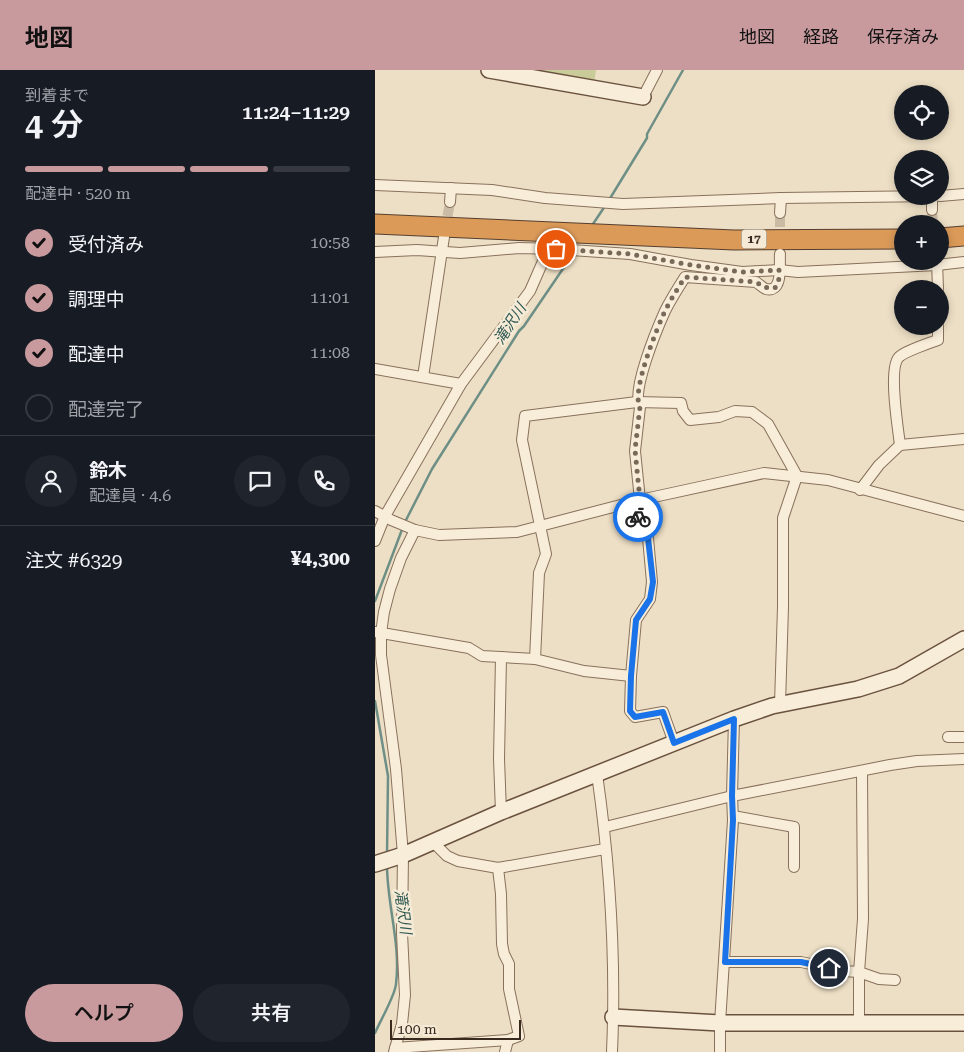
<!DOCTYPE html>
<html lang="ja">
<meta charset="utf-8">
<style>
body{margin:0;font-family:"Roboto Serif","Noto Sans JP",serif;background:#20242c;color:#f1f3f6;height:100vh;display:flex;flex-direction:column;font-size:19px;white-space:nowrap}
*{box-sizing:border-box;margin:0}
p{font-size:16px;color:#9ea1a6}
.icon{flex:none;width:28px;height:28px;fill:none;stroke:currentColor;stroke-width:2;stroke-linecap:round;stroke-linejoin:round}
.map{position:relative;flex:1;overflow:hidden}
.details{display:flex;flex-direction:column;background:#171b24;width:375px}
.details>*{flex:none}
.tools{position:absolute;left:519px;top:15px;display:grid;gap:10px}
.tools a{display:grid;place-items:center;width:55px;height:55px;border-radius:50%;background:#171b24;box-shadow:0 2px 8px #0003;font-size:25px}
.scale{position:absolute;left:15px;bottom:12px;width:131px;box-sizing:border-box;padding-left:5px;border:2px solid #392a1f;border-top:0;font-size:14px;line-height:18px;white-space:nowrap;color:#392a1f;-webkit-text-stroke:4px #f5ead5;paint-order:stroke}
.pin{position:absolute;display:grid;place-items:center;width:42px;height:42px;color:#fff;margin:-21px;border:2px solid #fff;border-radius:50%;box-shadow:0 1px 5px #0007}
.courier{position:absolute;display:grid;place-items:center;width:50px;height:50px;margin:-25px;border:4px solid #1a73e8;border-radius:50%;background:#fff;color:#222;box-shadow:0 1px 6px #0007}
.head em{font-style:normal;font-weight:600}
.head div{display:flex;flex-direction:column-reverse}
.head{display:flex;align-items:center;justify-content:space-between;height:85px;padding:0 25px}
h1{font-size:32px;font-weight:600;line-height:38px}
.bar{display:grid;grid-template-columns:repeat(4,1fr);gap:8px 5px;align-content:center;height:60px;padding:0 25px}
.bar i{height:6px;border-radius:4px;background:#363941}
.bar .selected{background:#c89a9e}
.bar p{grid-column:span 4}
.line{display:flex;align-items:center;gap:12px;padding:0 25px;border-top:1px solid #363941}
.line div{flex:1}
.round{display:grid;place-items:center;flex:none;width:52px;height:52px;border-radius:26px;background:#20242c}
ol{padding:0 25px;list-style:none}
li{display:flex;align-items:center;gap:15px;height:55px}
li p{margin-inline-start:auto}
li .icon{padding:5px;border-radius:50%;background:#c89a9e;color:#111;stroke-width:4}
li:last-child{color:#9ea1a6}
li i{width:28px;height:28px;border:2px solid #363941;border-radius:50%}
.button{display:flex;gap:10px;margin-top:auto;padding:10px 25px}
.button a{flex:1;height:58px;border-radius:30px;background:#c89a9e;color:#111;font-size:20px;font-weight:600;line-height:58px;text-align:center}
.button a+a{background:#20242c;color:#f1f3f6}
header{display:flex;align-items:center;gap:30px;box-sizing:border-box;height:70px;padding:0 25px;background:#c89a9e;color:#111}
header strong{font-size:24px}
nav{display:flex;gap:28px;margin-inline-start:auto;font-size:18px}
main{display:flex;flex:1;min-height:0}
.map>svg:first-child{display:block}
</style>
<header>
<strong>地図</strong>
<nav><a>地図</a><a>経路</a><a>保存済み</a></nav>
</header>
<main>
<section class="details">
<div class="head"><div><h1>4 分</h1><p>到着まで</p></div><em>11:24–11:29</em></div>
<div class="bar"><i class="selected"></i><i class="selected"></i><i class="selected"></i><i></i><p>配達中 · 520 m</p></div>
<ol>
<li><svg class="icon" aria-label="check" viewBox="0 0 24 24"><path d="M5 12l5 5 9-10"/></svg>受付済み<p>10:58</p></li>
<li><svg class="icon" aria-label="check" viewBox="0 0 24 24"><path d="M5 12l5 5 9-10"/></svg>調理中<p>11:01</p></li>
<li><svg class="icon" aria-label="check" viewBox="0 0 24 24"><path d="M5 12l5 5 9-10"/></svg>配達中<p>11:08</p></li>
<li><i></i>配達完了</li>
</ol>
<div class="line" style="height:90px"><a class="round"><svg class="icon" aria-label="person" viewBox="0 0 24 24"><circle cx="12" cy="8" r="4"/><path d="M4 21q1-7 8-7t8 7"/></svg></a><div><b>鈴木</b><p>配達員 · 4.6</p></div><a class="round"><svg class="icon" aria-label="chat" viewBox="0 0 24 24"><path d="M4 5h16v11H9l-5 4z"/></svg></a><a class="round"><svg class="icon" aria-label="phone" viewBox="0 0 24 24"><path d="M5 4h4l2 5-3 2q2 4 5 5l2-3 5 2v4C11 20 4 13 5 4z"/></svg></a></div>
<div class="line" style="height:65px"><div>注文 #6329</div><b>¥4,300</b></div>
<div class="button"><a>ヘルプ</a><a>共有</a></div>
</section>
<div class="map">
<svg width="589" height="982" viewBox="0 0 589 982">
<rect width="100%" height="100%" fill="#eddfc5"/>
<path fill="#c9cc99" d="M142,0H221L219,14Z"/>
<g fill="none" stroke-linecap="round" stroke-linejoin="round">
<g stroke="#6e8f85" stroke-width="2.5">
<path d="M234,130L272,68V64L308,0"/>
<path d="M216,157L230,136"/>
<path d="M30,452L57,399L144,261L149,256L198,184"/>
<path d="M0,531L28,457"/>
<path d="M0,631L13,706L12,785"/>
<path d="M0,963C5,951 20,926 21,914C26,874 12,835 12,795"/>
</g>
<g stroke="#c9bba4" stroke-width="10" stroke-dasharray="10 5" stroke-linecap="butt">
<path d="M557,140L558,154"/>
<path d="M70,161L75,132"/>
<path d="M405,172V143"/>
</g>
<g stroke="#88715c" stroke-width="12">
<g id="street">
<path d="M268,27L282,0"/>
<path d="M0,115L117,120L170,128L248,134L406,128L561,126"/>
<path d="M565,126L589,124"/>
<path d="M557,127V140"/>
<path d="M75,132L76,118"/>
<path d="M405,143L406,128"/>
<path d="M0,182L42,180L85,183L144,178L181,179L255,184L316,195L367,202L404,200L423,202L562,195L589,192"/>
<path d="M562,191L563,219"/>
<path d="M0,299L86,314"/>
<path d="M48,307L69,167"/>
<path d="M525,375C523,358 513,298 524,287C529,282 554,273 563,270V256"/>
<path d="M485,420L504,395L525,375L589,369"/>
<path d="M265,430L260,381L265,337C256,321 282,259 290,241C296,229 303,218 310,207L381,212C384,214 388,218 391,219C409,223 404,193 405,184"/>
<path d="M260,431L265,455L273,468L277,512L275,529L261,550L256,606L255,641L260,647L288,642L299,673"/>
<path d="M0,441L16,450L40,460L64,465L142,462L265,430L389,403L453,410L589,446"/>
<path d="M0,471L10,446L86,314L155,221L169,189L172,179"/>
<path d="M1,562L94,578L107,586L160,589L209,601L256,606"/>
<path d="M160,589L164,503L171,484L147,370L150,346L262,332L306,333L308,341L315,350L344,347L360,341L377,342L393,354L422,406L408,448V537L405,634"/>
<path d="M573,667H589"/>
<path d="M222,704C235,795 241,890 237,982"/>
<path d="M126,742L124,689L126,587"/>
<path d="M358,746L419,757V797"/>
<path d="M230,757L357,726L515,695L542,691L589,689"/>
<path d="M58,772L72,786L83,791L123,798L230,779"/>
<path d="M350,892H426L468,901L484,902L504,909L520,910"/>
<path d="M484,952V902L488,849L487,701"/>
<path d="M20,978L133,970L144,966L134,919V894L129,884L127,874L126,824L123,798"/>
<path d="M19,982L27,954L30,925L27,863L28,785L21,699L6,585V563L9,542L15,519L26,488L40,460"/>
<path d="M130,982L133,970"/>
<path d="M345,982V953L358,750L357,726L359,649"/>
</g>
</g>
<g stroke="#6a523f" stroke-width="18">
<g id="secondary">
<path d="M114,0L268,27"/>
<path d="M0,794L28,785L126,742L359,649L397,636L483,619L524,606L589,569"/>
<path d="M238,947L345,953H589"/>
</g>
</g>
<g stroke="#563f30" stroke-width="21">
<g id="highway">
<path d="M0,154L359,170L528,169"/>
<path d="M565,168L589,166"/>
</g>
</g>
<use href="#street" stroke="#f8edd9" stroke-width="10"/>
<use href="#secondary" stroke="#f8edd9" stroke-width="15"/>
<use href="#highway" stroke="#db9a58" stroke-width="19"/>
</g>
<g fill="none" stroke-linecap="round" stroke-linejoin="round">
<path stroke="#786959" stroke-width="5" stroke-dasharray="0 9" d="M181,179L255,184L316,195L367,202L404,200C405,221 398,223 381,212L310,207C303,218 296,229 290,241C282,258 256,322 265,337L260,380L265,430L260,431L263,447"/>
<path stroke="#1a73e8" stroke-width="6" d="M263,447L265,455L273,468L278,512L275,529L261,550L256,606L255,641L260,647L288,642L299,673L359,649L357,726L358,750L350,892H426L454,898"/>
</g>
<g text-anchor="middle" stroke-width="5" stroke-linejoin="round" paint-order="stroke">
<rect fill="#f5ead5" stroke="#716456" stroke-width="1" x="366.5" y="159.5" width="25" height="19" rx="4"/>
<g font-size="12" font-weight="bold" fill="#392a1f">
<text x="379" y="173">17</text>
</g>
<g font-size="15" font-style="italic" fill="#2f5853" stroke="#f5ead5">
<text transform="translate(135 254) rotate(-57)" y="5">滝沢川</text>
<text transform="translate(28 842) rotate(82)" y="5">滝沢川</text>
</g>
</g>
</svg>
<div class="tools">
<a><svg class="icon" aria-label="locate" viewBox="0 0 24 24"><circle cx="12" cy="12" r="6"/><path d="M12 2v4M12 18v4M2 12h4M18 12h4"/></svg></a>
<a><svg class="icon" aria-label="layers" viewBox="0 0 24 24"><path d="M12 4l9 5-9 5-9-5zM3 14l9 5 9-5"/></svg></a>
<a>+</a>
<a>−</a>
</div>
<div class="scale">100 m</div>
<div class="pin" style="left:181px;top:179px;background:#ea580c"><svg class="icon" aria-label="bag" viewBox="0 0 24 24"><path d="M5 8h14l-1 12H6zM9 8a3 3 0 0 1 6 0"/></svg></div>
<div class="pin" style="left:454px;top:898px;background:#1f2937"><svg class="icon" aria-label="home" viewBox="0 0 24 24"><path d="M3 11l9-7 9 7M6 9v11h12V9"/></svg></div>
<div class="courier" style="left:263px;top:447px"><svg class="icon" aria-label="bike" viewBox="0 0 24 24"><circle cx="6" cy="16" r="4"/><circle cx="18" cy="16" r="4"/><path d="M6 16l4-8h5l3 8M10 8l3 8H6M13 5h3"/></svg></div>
</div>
</main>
